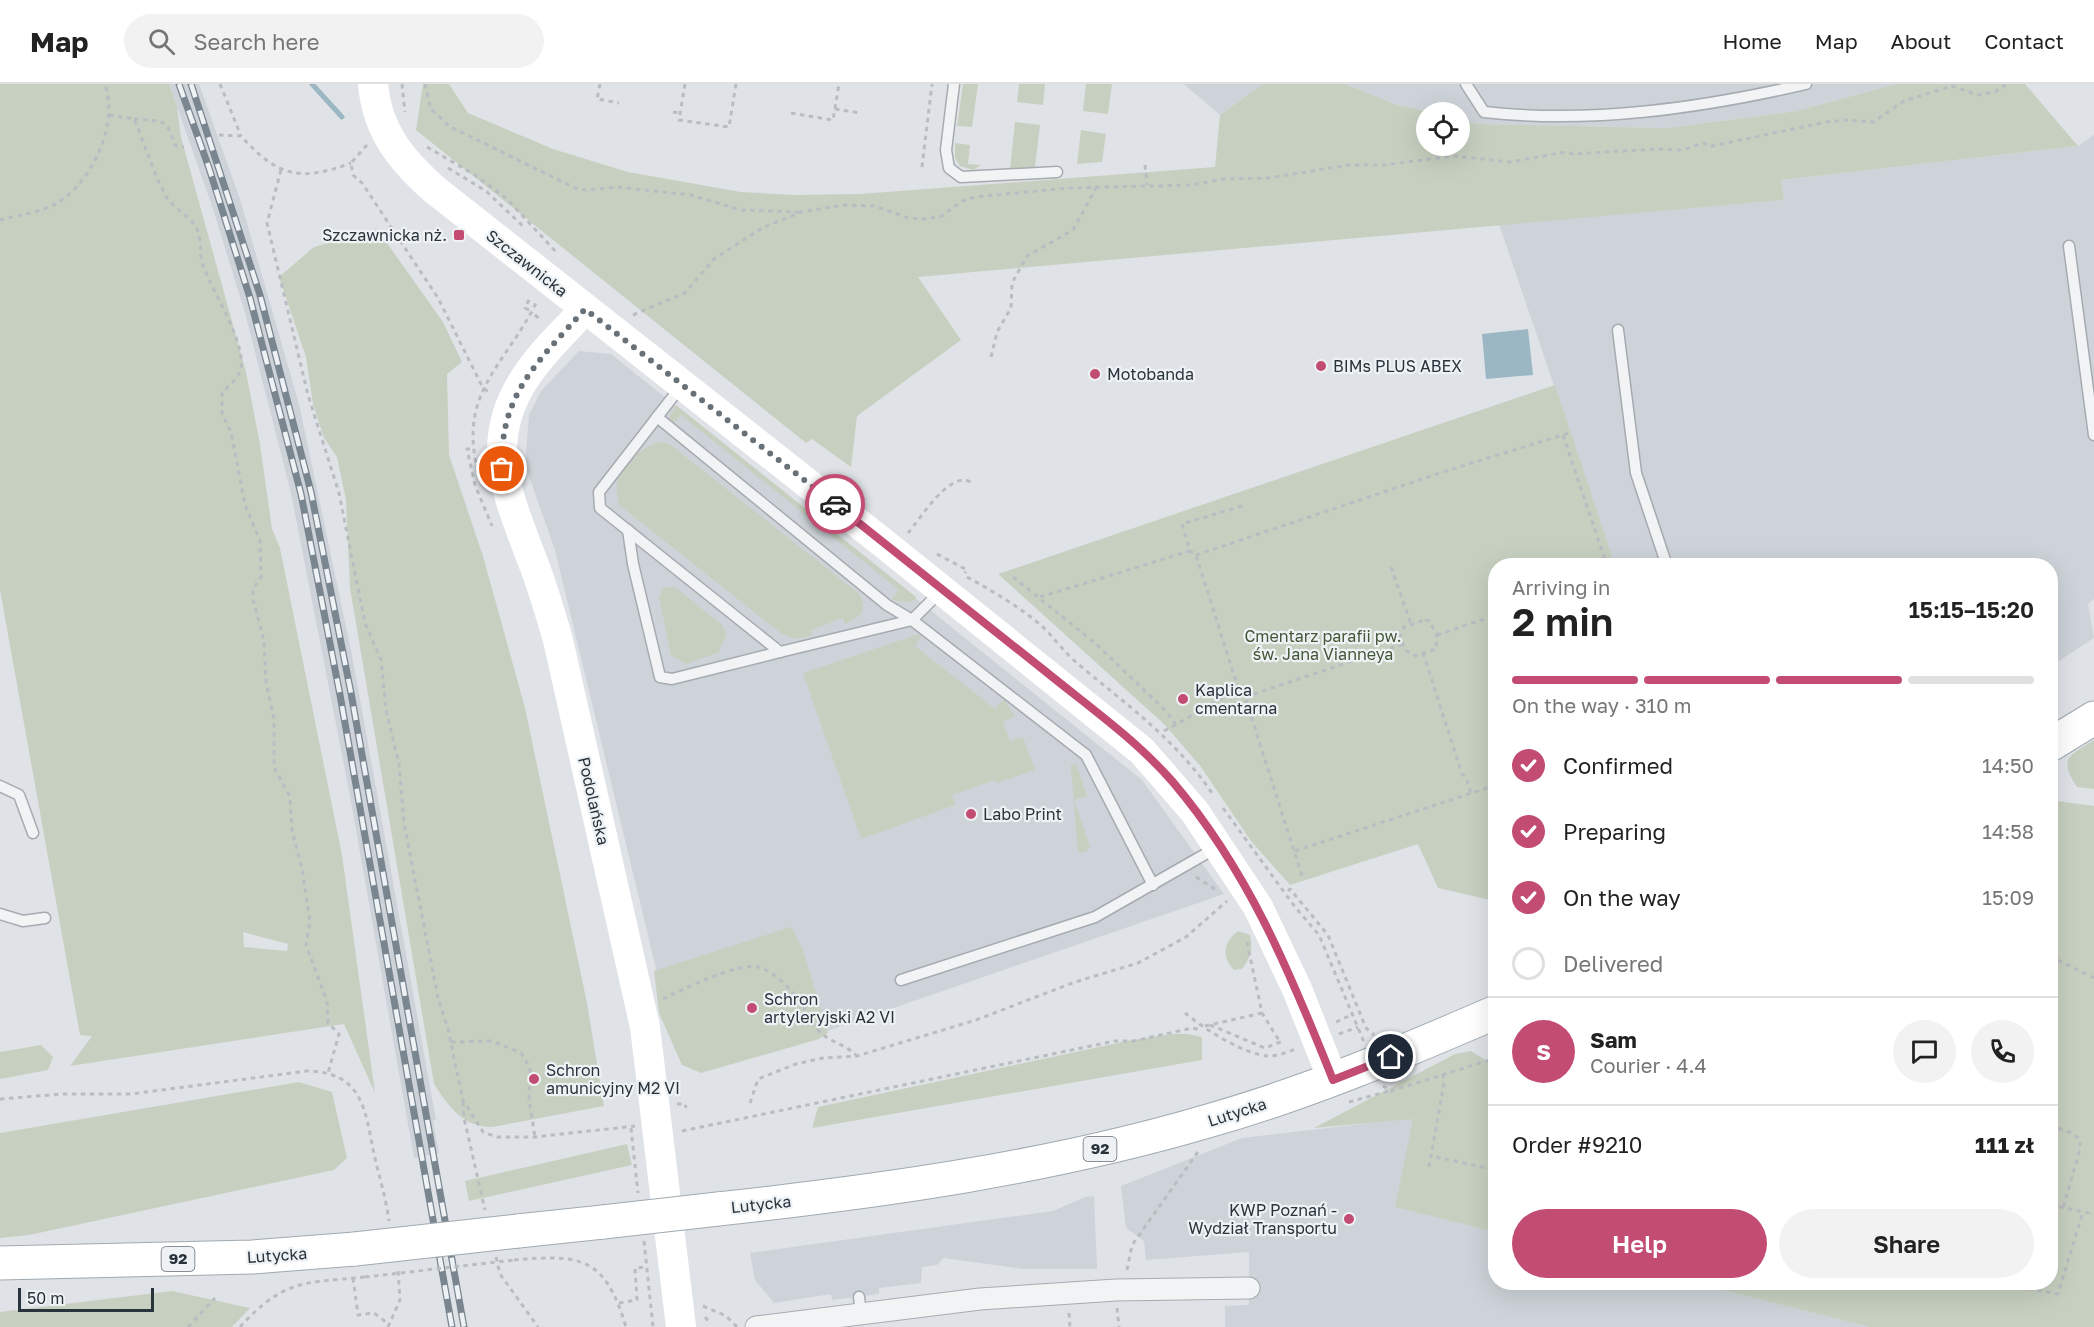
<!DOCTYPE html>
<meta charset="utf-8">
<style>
body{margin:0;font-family:"Golos Text",sans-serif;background:#f2f2f2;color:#222;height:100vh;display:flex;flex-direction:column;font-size:22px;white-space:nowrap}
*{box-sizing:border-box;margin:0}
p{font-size:20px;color:#767676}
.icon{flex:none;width:33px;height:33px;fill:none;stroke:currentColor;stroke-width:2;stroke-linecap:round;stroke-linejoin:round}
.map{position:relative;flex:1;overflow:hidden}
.side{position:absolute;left:1488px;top:474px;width:570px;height:732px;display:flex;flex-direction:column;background:#fff;border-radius:24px;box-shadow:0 6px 24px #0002}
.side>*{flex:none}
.fabs{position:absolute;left:1416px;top:18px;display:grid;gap:12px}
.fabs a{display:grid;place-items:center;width:54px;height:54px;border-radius:50%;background:#fff;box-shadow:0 6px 24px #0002;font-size:30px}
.scale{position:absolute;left:18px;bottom:15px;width:136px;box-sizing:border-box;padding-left:6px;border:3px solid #29333c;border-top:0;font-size:16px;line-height:21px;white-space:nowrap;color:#29333c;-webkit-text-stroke:4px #eef2f5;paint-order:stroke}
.pin{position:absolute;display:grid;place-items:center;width:51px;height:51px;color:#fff;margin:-26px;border:3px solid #fff;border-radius:50%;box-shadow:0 2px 6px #0007}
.courier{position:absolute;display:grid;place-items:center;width:60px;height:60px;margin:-30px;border:4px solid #c34c73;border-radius:50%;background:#fff;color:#222;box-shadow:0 2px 8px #0007}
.head em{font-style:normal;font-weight:600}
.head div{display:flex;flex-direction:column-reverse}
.head{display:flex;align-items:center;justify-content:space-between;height:102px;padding:0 24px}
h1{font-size:39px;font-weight:600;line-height:45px}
.bar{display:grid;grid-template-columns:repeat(4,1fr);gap:9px 6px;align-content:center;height:72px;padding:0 24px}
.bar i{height:8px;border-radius:4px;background:#e0e0e0}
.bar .active{background:#c34c73}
.bar p{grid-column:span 4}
.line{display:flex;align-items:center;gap:15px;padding:0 24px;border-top:2px solid #e0e0e0}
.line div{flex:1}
.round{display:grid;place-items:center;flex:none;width:63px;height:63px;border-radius:32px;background:#f2f2f2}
ol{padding:0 24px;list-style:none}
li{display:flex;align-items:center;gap:18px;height:66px}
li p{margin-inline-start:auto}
li .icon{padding:6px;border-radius:50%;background:#c34c73;color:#fff;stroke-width:4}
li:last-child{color:#767676}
li i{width:33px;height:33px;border:3px solid #e0e0e0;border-radius:50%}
.button{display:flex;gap:12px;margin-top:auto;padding:12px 24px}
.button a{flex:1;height:69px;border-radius:36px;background:#c34c73;color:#fff;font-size:24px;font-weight:600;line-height:69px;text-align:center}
.button a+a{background:#f2f2f2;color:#222}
header{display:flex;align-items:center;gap:36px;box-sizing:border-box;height:84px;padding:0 30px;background:#fff;border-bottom:2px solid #e0e0e0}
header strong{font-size:28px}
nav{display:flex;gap:33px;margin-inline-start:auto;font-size:21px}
.search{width:420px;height:54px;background:#f2f2f2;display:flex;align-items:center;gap:15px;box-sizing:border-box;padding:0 21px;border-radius:33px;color:#767676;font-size:22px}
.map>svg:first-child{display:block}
</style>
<header>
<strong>Map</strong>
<div class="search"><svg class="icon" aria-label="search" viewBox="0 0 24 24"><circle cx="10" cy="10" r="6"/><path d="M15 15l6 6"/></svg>Search here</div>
<nav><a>Home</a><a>Map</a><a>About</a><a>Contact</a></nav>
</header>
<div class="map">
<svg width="2094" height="1243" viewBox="0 0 2094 1243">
<rect width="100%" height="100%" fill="#dfe3e7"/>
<g fill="#cdd3d8">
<path d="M169,0H199L240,115L299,320L352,571L436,1036L433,1037L439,1069L414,1074L350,712L291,409L245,229L212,122Z"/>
<path d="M1184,0H1263L1220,31Z"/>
<path d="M1346,0H1896L1797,27L1667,44L1479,40L1460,35V28H1430L1397,21Z"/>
<path d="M2094,51V515L2088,520L2094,554L2051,582L2050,482L1615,481L1499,140L1784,116L1781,96L2078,62Z"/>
<path d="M579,267L611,270L1142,696L1224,810L827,947L791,849L658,893L555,466L525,381L529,331L541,307Z"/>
<path d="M1414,1034L1396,1122L1495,1148L1496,1198L1694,1199L1869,1243H1225V1222L1249,1221V1168L1146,1176L1144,1157L1126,1144L1121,1102L1242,1054Z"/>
<path d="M1094,1112L1097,1185H1024L944,1174L937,1181L922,1183L921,1199L879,1204V1210L832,1216L831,1210L774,1219L755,1196L750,1169L1053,1127L1085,1113Z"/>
</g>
<g fill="#c7d0c0" fill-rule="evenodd">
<path d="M0,0H169L177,23L181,53L246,288L260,360L272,445L280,464L342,771L375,1009L344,940L70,982L92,952L80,951L0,506ZM243,848L288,860L287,867L244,863Z"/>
<path d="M423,0H449L468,29L553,65L628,88L741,108L794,111L860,110L1215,83L1220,31L1263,0H1346L1397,21L1430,28H1426V62H1460V35L1479,40L1667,44L1797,27L1896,0H2025L2078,62L1781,96L1784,116L918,193L961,256L857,332L851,383L812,355L806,359L416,46Z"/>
<path d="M963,0H978L972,43L957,42Z"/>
<path d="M1019,0H1045L1043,21L1017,18Z"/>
<path d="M1086,0H1112L1108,30L1083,27Z"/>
<path d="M1015,38L1040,41L1035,83L1010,85Z"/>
<path d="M1081,46L1106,50L1102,78L1077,80Z"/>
<path d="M955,59L970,61L968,80L981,81L973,86L960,82L955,74Z"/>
<path d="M377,145L443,238L462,278L447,290L449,371L483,472L525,624L587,919L604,1022L492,1043C463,1043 449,1023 434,1000L350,504L346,416L337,373L324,354L313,320L306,273L279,193L314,163Z"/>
<path d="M1555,301L1615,481L1496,482L1495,817L1438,804L1418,760L1290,801L1251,757L1201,683L1165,641L998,490Z"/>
<path d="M676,321L916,513L915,516L907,518L891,516L899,506L681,331L672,341L669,334Z"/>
<path d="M661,358L671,361L858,509C869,524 861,534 845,540L843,534L811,546L812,551L796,555L782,550L619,421C618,414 615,406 617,398C623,380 643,361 661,358Z"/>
<path d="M664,503L676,504L722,541L726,550L719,568L686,580L671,571L659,513Z"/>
<path d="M919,550L922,552L915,562L995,625L1004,615L1015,632L1003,638L1010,657L1023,653L1035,686L997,699L995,696L952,711L955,721L861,755L803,589Z"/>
<path d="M2094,656V705L2077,703C2058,674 2069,672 2094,656Z"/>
<path d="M1076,680L1087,712L1074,716L1090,763L1085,768H1078L1071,684V681Z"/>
<path d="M2057,717L2094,722V1243H1869L1694,1199L2050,1198V723Z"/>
<path d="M791,843L802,863L828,949L819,955L701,989L682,981L659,929L654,887Z"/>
<path d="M1238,847L1250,851C1253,865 1251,873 1242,885L1234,886C1221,873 1223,858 1238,847Z"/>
<path d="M1171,950H1188L1202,953V976L812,1044L818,1023L1127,957Z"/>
<path d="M41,961L53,973L48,986L0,995V968Z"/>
<path d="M1471,967L1495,982V1148L1395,1123L1413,1035L1314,1044L1455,970Z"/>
<path d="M299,998L332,1008L347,1074L334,1086L29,1151L0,1154V1049Z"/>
<path d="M627,1060L632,1081L469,1117L465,1097Z"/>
<path d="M172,1207L250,1224L232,1243H0V1228Z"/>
</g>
<path fill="#9cb7c4" d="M1528,245L1533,291L1486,295L1482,250Z"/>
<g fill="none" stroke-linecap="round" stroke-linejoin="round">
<path stroke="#9cb7c4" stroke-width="5" d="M312,0L342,33"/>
<g stroke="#a5abb0" stroke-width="13">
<g id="lane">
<path d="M954,0L946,66L949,84L961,93L1057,88"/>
<path d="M1466,0L1484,28C1591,40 1701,24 1806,0"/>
<path d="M2069,162L2094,351"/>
<path d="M1618,246L1636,389L1667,482"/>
<path d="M682,301L599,408L600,424L780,568L912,536L940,508"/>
<path d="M657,333L887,521L912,536L1086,671L1153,801"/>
<path d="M628,446L633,480L660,593L672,595L780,568"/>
<path d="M0,702L19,711L33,749"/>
<path d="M0,830L23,837L45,834"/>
<path d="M901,896L1095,833L1216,764"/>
<path d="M859,1213L861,1230"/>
</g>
</g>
<g stroke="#a5abb0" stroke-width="23">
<path id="street" d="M756,1243L980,1215L1116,1206L1249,1204"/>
</g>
<g stroke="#9faab1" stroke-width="35">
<g id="primary">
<path d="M2050,661L2094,634"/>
<path d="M718,1125C883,1107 1048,1084 1208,1037C1307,1009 1401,969 1496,928"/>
<path d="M518,1147L603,1138"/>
<path d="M0,1179L252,1173L355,1165"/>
</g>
</g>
<g stroke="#b9bdc1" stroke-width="3" stroke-dasharray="4.5 4.5" stroke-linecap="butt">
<path d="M220,0L241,52"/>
<path d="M402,0L405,28"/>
<path d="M425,0L431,25L449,42L575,104L586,106L617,103L691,111L741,126L798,128"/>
<path d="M600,0L597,15L619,19"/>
<path d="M685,0L679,36L729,43L736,0"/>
<path d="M835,25L860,29"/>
<path d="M673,28L680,29"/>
<path d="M791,29L833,36L839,0"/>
<path d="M109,31L134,35C145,60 153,89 166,112C173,125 191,132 197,145C202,157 199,170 203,181C212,207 245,256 241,284C240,293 227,303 222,309V330L231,348L245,421L260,457L261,493L253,505V515L264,557L266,598L274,635V683L290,713L292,747L302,785L310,837L306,861L327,917L328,939L339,950L328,989"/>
<path d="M134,35L159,37L167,41L176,62L184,63"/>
<path d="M219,51L241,52C278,93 300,98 351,79"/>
<path d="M367,61L351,79L353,91L362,99L438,214L483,304L489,308"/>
<path d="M427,63L475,91L507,115L558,170"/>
<path d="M1145,81L1147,101"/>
<path d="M922,83L932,0"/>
<path d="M448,84L486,107L525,144"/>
<path d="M281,86L267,139L308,311L339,409L365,539L381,576L386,626L399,680L404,739L438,914L448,945L463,1016L483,1048L497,1053H535L635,1042"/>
<path d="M0,136C21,131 49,127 66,113C96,88 118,38 105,0"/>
<path d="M529,226L525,224L531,212"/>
<path d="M535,231L542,237"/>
<path d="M633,231L685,209L714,175L762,144L801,128L844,121L875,122L908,134L925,135L942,132L962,117L975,113L1068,104L1192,101L1224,95L1268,94L1349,81H1384L1454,72L1510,78L1566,68L1573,70L1656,65L1683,66L1703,59L1712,62L1826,38L1846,36L1873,38L1904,17L1952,2L1978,11L1995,8L2007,0"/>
<path d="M991,273L997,248L1011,224L1012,199L1027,172L1073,146L1097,102"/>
<path d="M1563,351L1607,482"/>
<path d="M470,365H467L475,401L492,442"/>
<path d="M478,387C457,308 507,280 537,217"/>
<path d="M1242,422L1182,440L1190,467L1196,471L1239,607L1245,613L1303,795"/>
<path d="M908,449C921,434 951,384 972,399"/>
<path d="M937,470L967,486L965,489"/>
<path d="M1196,471L1446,387L1569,349"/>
<path d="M1391,483L1411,540"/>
<path d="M967,493C994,508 1020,523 1043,543C1055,555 1065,569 1078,580C1127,621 1175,655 1212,709"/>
<path d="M1013,493L1095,559L1166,627L1176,641"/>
<path d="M1040,513L1190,467"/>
<path d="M1425,536L1429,537L1437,551L1436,565L1416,572L1405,566L1400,553L1404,543Z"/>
<path d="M1437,551L1496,531"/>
<path d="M1423,569L1462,690L1466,693L1471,709"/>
<path d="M1245,613L1403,560"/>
<path d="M1164,647C1190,634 1212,617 1238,607"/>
<path d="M1223,724L1295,823L1319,851L1364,958"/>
<path d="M1295,767L1496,701"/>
<path d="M1196,793L1218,807"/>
<path d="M1288,807L1290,805L1328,851L1366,944L1374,951"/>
<path d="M1247,858L1262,929L1280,958"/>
<path d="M2050,872L2094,894"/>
<path d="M663,915C683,905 739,878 758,883C773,887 785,900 795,911C805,922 810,939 821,949C831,958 846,961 856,971"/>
<path d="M1185,929C1203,944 1244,971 1269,972C1278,972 1287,968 1296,965"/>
<path d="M1336,938L1349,932"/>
<path d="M1210,941L1265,964L1283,957"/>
<path d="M1205,942L1262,929"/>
<path d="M1339,950L1358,943"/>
<path d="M451,958L492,957L521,969L530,984L529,1016L535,1053"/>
<path d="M1383,1002L1391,1007L1496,974"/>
<path d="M0,1015L62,1010H131L307,987C363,988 365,1026 374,1070C379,1092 386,1114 389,1137"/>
<path d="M463,1018L464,1034L485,1126"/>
<path d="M1349,1018L1389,1007"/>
<path d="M750,1019L758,995L796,980L823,974L857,972L976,936L1075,898L1138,879L1186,853L1227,817"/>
<path d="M677,1020H685L686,1024"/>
<path d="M2050,1041L2074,1050L2080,1056V1065L2063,1124"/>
<path d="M631,1044L638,1109"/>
<path d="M682,1047L1115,957H1134L1192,944L1201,946"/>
<path d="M1436,1073L1496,1086"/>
<path d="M1429,1083L1444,999L1443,990"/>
<path d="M2050,1121L2094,1130"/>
<path d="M644,1157L653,1243"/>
<path d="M496,1173L500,1190L538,1243"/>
<path d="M514,1176C582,1170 605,1173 626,1243"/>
<path d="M1127,1186L1132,1161L1200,1065"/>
<path d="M353,1194L358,1231L374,1229L390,1241"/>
<path d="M1993,1198L2058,1210L2083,1128"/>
<path d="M619,1219L637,1216L635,1184L646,1183"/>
<path d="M703,1222L726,1232L737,1243"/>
<path d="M1117,1224L1119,1243"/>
<path d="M1069,1229L1070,1243"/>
<path d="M705,1233L710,1239"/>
<path d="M188,1243L215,1214"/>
<path d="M240,1243C284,1195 303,1199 365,1193"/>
<path d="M388,1243L400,1216L398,1185"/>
</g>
<use href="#lane" stroke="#f1f3f5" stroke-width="10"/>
<use href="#street" stroke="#f1f3f5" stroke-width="21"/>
<g stroke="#fff" stroke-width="30">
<path d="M373,0C377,47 401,76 435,106L882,458L1142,667L1195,728L1258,823L1297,905L1333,996"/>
<path d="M585,225C565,247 541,269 525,294C483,358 507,409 531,473C542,500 550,528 558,556L645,943L681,1243"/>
</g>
<use href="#primary" stroke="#fff" stroke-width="33"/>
<g stroke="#79858f" stroke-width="7">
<g id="rail">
<path d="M179,0L209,84L250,214L301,410L340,611L452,1243"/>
<path d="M191,0L260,211L311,408L351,609L464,1243"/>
</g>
</g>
<use href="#rail" stroke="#eef2f5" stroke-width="4.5" stroke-dasharray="14" stroke-linecap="butt"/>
<g stroke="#9faab1" stroke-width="35" stroke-linecap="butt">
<g id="primary-bridge">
<path d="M603,1138L718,1125"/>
<path d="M355,1165L518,1147"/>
</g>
</g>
<path stroke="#b9bdc1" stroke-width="3" stroke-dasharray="4.5 4.5" stroke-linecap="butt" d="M365,1193L514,1176"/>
<use href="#primary-bridge" stroke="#fff" stroke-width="33"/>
</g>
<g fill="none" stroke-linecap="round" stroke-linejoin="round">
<path stroke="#697178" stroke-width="6" stroke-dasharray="0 10.8" d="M502,385C499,310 539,277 585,225L835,420"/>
<path stroke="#c34c73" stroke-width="8" d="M835,420C905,475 975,531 1045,587C1088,622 1135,655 1172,697C1248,786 1290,888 1333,996L1391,973"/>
</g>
<g fill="#c34c73" stroke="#eef2f5" stroke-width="2">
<rect x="453" y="145" width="12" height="12" rx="3"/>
<circle cx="1321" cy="282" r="6"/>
<circle cx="1095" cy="290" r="6"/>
<circle cx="1183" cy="615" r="6"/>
<circle cx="971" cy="730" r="6"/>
<circle cx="752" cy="924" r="6"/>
<circle cx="534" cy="995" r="6"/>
<circle cx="1349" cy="1135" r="6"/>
</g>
<g text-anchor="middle" stroke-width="4.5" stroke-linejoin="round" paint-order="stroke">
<g fill="#eef2f5" stroke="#646c74" stroke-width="1.5">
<rect x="1083.5" y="1053" width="33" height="24" rx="4.5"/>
<rect x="161.5" y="1163" width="33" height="24" rx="4.5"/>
</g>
<g font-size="15" font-weight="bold" fill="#29333c">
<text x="1100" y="1070">92</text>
<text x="178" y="1180">92</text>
</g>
<g font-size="16" fill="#29333c" stroke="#eef2f5" text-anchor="start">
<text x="447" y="157" text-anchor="end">Szczawnicka nż.</text>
<text x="1333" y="288">BIMs PLUS ABEX</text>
<text x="1107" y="296">Motobanda</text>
<text x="1195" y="612">Kaplica<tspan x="1195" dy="18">cmentarna</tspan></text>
<text x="983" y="736">Labo Print</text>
<text x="764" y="921">Schron<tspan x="764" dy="18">artyleryjski A2 VI</tspan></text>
<text x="546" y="992">Schron<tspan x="546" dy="18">amunicyjny M2 VI</tspan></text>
<text x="1337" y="1132" text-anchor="end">KWP Poznań -<tspan x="1337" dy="18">Wydział Transportu</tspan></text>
</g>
<g font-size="16" fill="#29333c" stroke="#eef2f5">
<text transform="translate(527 179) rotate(38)" y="6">Szczawnicka</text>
<text transform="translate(594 717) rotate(77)" y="6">Podolańska</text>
<text transform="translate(1237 1028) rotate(-18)" y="6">Lutycka</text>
<text transform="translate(761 1120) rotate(-6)" y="6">Lutycka</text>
<text transform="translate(277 1171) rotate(-4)" y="6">Lutycka</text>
</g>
<g font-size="16" fill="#435737" stroke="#eef2f5">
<text x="1323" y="558">Cmentarz parafii pw.<tspan x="1323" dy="18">św. Jana Vianneya</tspan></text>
</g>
</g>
</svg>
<div class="fabs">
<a><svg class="icon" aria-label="locate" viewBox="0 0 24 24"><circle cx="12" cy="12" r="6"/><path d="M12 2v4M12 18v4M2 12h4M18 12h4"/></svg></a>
</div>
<div class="scale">50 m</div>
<div class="pin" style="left:502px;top:385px;background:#ea580c"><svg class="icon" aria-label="bag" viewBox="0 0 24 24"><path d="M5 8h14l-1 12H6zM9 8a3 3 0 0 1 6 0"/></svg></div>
<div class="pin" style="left:1391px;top:973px;background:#1f2937"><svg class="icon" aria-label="home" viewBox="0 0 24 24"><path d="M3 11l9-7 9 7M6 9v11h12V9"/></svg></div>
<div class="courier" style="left:835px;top:420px"><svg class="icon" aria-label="car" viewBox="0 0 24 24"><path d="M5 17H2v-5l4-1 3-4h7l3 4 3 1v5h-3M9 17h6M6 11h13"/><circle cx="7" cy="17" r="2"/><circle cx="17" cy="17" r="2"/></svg></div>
<section class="side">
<div class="head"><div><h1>2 min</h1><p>Arriving in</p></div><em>15:15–15:20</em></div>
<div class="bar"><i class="active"></i><i class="active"></i><i class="active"></i><i></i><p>On the way · 310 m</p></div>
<ol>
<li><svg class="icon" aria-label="check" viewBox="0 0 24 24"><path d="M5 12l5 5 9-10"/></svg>Confirmed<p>14:50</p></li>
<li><svg class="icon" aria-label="check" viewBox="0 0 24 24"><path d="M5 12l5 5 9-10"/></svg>Preparing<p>14:58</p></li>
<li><svg class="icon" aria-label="check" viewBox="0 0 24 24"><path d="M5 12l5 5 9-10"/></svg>On the way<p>15:09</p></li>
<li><i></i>Delivered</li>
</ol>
<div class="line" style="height:108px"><b class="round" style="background:#c34c73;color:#fff">S</b><div><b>Sam</b><p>Courier · 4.4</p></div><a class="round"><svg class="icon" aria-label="chat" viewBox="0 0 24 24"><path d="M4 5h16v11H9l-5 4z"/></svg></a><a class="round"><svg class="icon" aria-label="phone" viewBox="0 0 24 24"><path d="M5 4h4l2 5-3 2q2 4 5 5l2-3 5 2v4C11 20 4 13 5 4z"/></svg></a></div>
<div class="line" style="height:78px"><div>Order #9210</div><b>111 zł</b></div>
<div class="button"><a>Help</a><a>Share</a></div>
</section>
</div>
